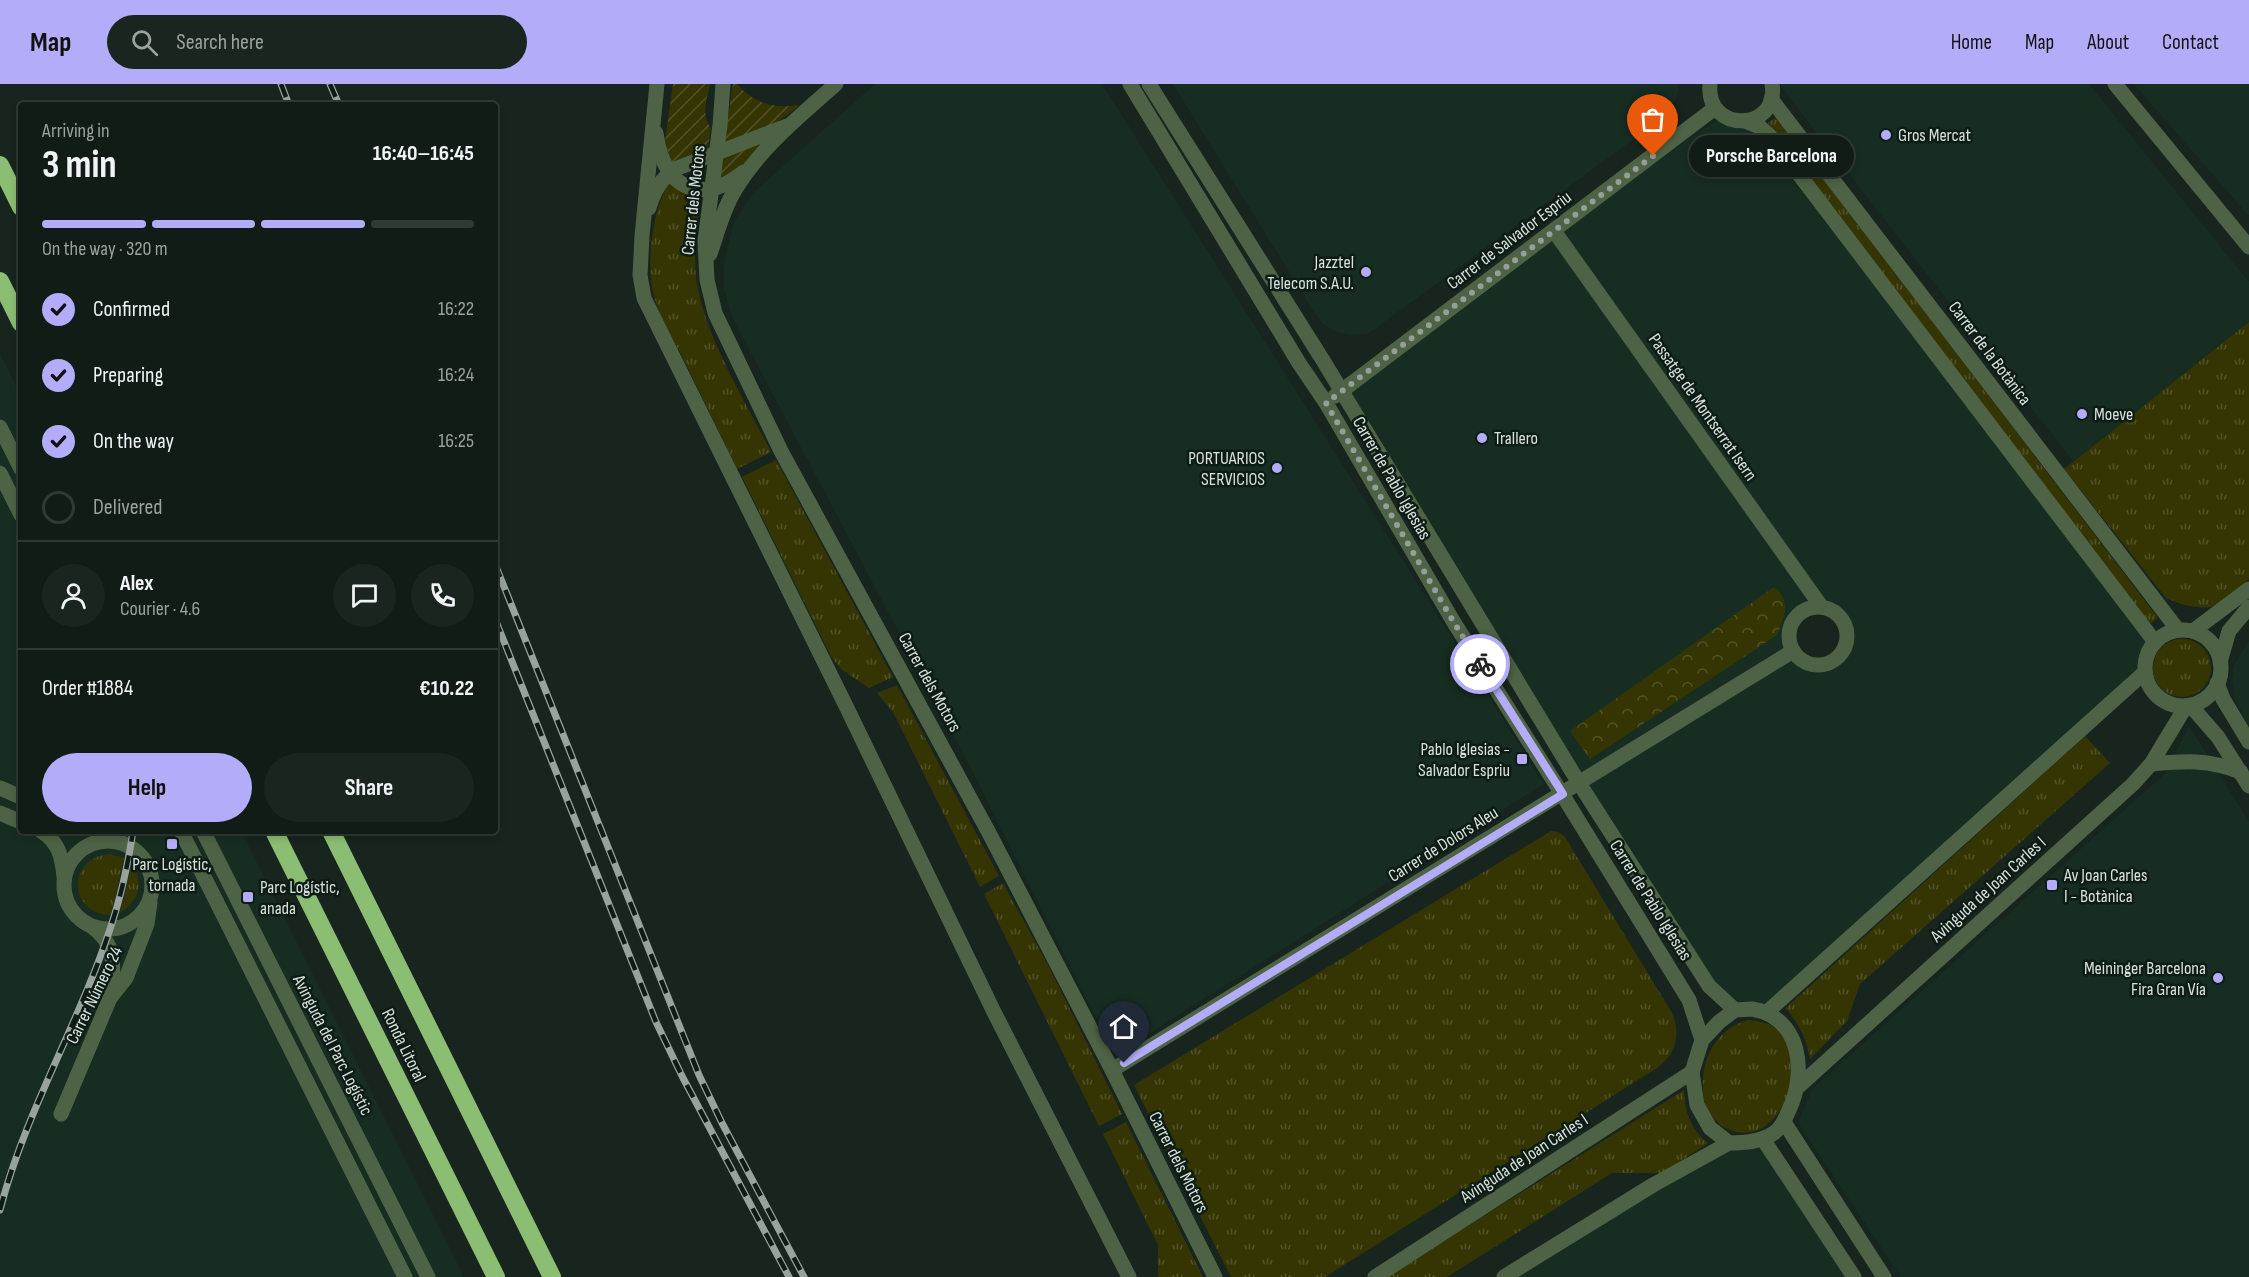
<!DOCTYPE html>
<meta charset="utf-8">
<style>
body{margin:0;font-family:"Sofia Sans Condensed",sans-serif;background:#1a251f;color:#f1f3f6;height:100vh;display:flex;flex-direction:column;font-size:22px;white-space:nowrap}
*{box-sizing:border-box;margin:0}
p{font-size:20px;color:#9ca1a1}
.icon{flex:none;width:33px;height:33px;fill:none;stroke:currentColor;stroke-width:2;stroke-linecap:round;stroke-linejoin:round}
.map{position:relative;flex:1;overflow:hidden}
.side{position:absolute;left:18px;top:18px;width:480px;height:732px;display:flex;flex-direction:column;background:#111c16;border-radius:6px;box-shadow:0 3px 9px #0003,0 0 0 2px #303a35}
.side>*{flex:none}
.pin{position:absolute;display:grid;place-items:center;width:51px;height:51px;color:#fff;margin:-62px -26px;border-radius:50% 50% 50% 0;rotate:-45deg;box-shadow:0 0 6px #0007}
.pin .icon{rotate:45deg}
.courier{position:absolute;display:grid;place-items:center;width:60px;height:60px;margin:-30px;border:4px solid #b3adf9;border-radius:50%;background:#fff;color:#222;box-shadow:0 2px 8px #0007}
.bubble{position:absolute;height:42px;border-radius:21px;background:#111c16;box-shadow:0 3px 9px #0003,0 0 0 2px #303a35;font-size:20px;font-weight:700;line-height:42px;text-align:center}
.headline em{font-style:normal;font-weight:700}
.headline div{display:flex;flex-direction:column-reverse}
.headline{display:flex;align-items:center;justify-content:space-between;height:102px;padding:0 24px}
h1{font-size:39px;font-weight:700;line-height:45px}
.bar{display:grid;grid-template-columns:repeat(4,1fr);gap:9px 6px;align-content:center;height:72px;padding:0 24px}
.bar i{height:8px;border-radius:4px;background:#303a35}
.bar .active{background:#b3adf9}
.bar p{grid-column:span 4}
.line{display:flex;align-items:center;gap:15px;padding:0 24px;border-top:2px solid #303a35}
.line div{flex:1}
.round{display:grid;place-items:center;flex:none;width:63px;height:63px;border-radius:32px;background:#1a251f}
ol{padding:0 24px;list-style:none}
li{display:flex;align-items:center;gap:18px;height:66px}
li p{margin-inline-start:auto}
li .icon{padding:6px;border-radius:50%;background:#b3adf9;color:#111;stroke-width:4}
li:last-child{color:#9ca1a1}
li i{width:33px;height:33px;border:3px solid #303a35;border-radius:50%}
.action{display:flex;gap:12px;margin-top:auto;padding:12px 24px}
.action a{flex:1;height:69px;border-radius:36px;background:#b3adf9;color:#111;font-size:24px;font-weight:700;line-height:69px;text-align:center}
.action a+a{background:#1a251f;color:#f1f3f6}
header{display:flex;align-items:center;gap:36px;box-sizing:border-box;height:84px;padding:0 30px;background:#b3adf9;color:#111}
header strong{font-size:28px}
nav{display:flex;gap:33px;margin-inline-start:auto;font-size:21px}
.search{width:420px;height:54px;background:#1a251f;display:flex;align-items:center;gap:15px;box-sizing:border-box;padding:0 21px;border-radius:33px;color:#9ca1a1;font-size:22px}
.map>svg:first-child{display:block}
</style>
<header>
<strong>Map</strong>
<div class="search"><svg class="icon" aria-label="search" viewBox="0 0 24 24"><circle cx="10" cy="10" r="6"/><path d="M15 15l6 6"/></svg>Search here</div>
<nav><a>Home</a><a>Map</a><a>About</a><a>Contact</a></nav>
</header>
<div class="map">
<svg width="2249" height="1193" viewBox="0 0 2249 1193">
<defs>
<pattern id="grass-tufts" width="24" height="20" patternUnits="userSpaceOnUse" patternTransform="scale(1.5)"><rect width="24" height="20" fill="#353504"/><path d="M3 7l-1-3M5 7V3M7 7l1-3M15 17l-1-3M17 17v-4M19 17l1-3" fill="none" stroke="#525228"/></pattern>
<pattern id="park-crowns" width="20" height="18" patternUnits="userSpaceOnUse" patternTransform="scale(1.5)"><rect width="20" height="18" fill="#353504"/><path d="M2 6a3 3 0 1 1 6 0M12 15a3 3 0 1 1 6 0" fill="none" stroke="#525228"/></pattern>
<pattern id="garden-furrows" width="10" height="10" patternUnits="userSpaceOnUse" patternTransform="scale(1.5)"><rect width="10" height="10" fill="#353504"/><path d="M-1 1l2-2M0 10L10 0M9 11l2-2" fill="none" stroke="#525228"/></pattern>
</defs>
<rect width="100%" height="100%" fill="#17251e"/>
<g fill="#182d22" fill-rule="evenodd">
<path d="M875,0H1102L1544,700L1115,971L965,673L734,237L724,206V180L734,138L753,109Z"/>
<path d="M1173,0H1680L1675,17L1634,55L1376,244L1367,250L1351,251L1336,248L1323,240L1316,231Z"/>
<path d="M1779,0H2089L2249,198V238L2073,377Z"/>
<path d="M2134,0H2249V132Z"/>
<path d="M1723,32L1745,37L1783,84L2155,558L2145,588L1767,928L1735,926L1709,902L1349,307L1554,147ZM1821,522L1844,537L1847,550L1843,568L1823,581L1796,570L1789,549L1796,532Z"/>
<path d="M0,270L21,311V747H241L464,1193H0Z"/>
<path d="M2249,557V642L2234,613L2232,595L2234,581Z"/>
<path d="M2189,642L2249,738V1193H1901L1798,1039L1813,1004L2166,689Z"/>
<path d="M1763,1055L1854,1193H1504L1722,1063Z"/>
</g>
<g fill="url(#grass-tufts)">
<path d="M1776,33L2158,534L2149,540L1768,39Z"/>
<path d="M670,97L701,110C697,138 693,165 696,193C703,250 745,316 771,368L737,385C719,348 701,311 683,274C672,253 658,231 653,208C646,176 653,124 670,97Z"/>
<path d="M2249,238V495C2241,502 2233,511 2225,518C2210,529 2181,521 2166,514L2064,385Z"/>
<path d="M776,376L893,593L869,604L841,585L832,574L742,393Z"/>
<circle cx="2182" cy="584" r="29"/>
<path d="M897,601L999,792L980,803L893,628L877,609Z"/>
<path d="M2085,652L2110,679L1860,900L1847,937L1810,975C1807,954 1798,940 1786,924Z"/>
<path d="M1551,747L1558,748L1565,753L1672,929C1681,951 1676,970 1657,984L1325,1193H1231L1134,1001Z"/>
<path d="M110,770L124,774L111,831C67,830 67,773 110,770Z"/>
<path d="M132,781C145,799 138,818 120,829Z"/>
<path d="M1003,799L1049,883L1122,1030L1099,1042L984,810Z"/>
<path d="M1748,936C1760,937 1773,940 1782,949C1809,981 1781,1062 1733,1047C1720,1043 1713,1035 1707,1023C1702,1015 1703,1006 1703,997C1704,968 1720,944 1748,936Z"/>
<path d="M1684,1006C1684,1025 1691,1047 1708,1059L1663,1089H1612L1447,1193H1387Z"/>
<path d="M1126,1038L1203,1193H1159L1158,1191V1161L1103,1050Z"/>
</g>
<path fill="url(#park-crowns)" d="M1774,503C1792,516 1784,534 1777,551L1590,675L1570,647Z"/>
<g fill="url(#garden-furrows)">
<path d="M673,0H710C707,15 701,31 711,44L707,67L671,82L665,57Z"/>
<path d="M733,0H737C754,19 773,25 798,21V23L773,41L724,58Z"/>
<path d="M772,56L733,90L720,97L722,72Z"/>
</g>
<g fill="none" stroke-linecap="round" stroke-linejoin="round">
<g stroke="#4e6345" stroke-width="15">
<path d="M657,0L642,152L640,191L644,214L846,622L994,928L1129,1193"/>
<path d="M723,0L720,41L705,157L707,196L715,229L781,367L988,747L1112,986L1215,1193"/>
<path d="M1130,0L1299,279L1326,319L1453,537L1562,710L1689,916L1702,956"/>
<path d="M1149,0L1324,278L1579,699L1709,902L1735,926"/>
<path d="M1710,0C1705,50 1780,48 1772,0"/>
<path d="M2115,0L2249,163"/>
<path d="M1771,15L2178,546"/>
<path d="M1745,37L1760,43L1769,51L2155,558"/>
<path d="M656,49C660,79 674,110 711,105C723,103 734,95 744,88"/>
<path d="M649,124C653,110 661,94 675,85L787,42"/>
<path d="M1554,147L1821,522"/>
<path d="M710,170C717,150 723,125 735,106C760,64 800,32 836,0"/>
<path d="M1335,312L1715,24"/>
<path d="M0,343L21,385"/>
<path d="M0,389L21,431"/>
<circle cx="1818" cy="552" r="29"/>
<circle cx="2183" cy="584" r="38"/>
<path d="M2193,547L2249,505"/>
<path d="M2220,578L2229,547L2249,523"/>
<path d="M2217,599L2223,615L2249,658"/>
<path d="M2190,621L2218,653L2249,702"/>
<path d="M2151,680C2185,677 2208,675 2241,688"/>
<path d="M0,704L21,713"/>
<path d="M0,729L21,738"/>
<path d="M41,747C59,758 62,773 64,793"/>
<path d="M181,747L405,1193"/>
<path d="M203,747L428,1193"/>
<circle cx="108" cy="801" r="44"/>
<path d="M91,842C119,862 113,883 110,914"/>
<path d="M1752,925C1801,933 1807,988 1789,1026C1785,1035 1782,1043 1774,1049C1761,1058 1744,1059 1729,1059L1710,1044L1697,1021L1692,988L1702,956L1719,938L1735,926Z"/>
<path d="M1767,928L2145,588"/>
<path d="M1112,986L1793,567"/>
<path d="M1798,1003L2133,700L2151,680L2186,622"/>
<path d="M61,1030L110,914L126,894L147,840L150,819"/>
<path d="M1784,1038L1884,1193"/>
<path d="M1763,1055L1854,1193"/>
<path d="M1375,1193L1692,988"/>
<path d="M1504,1193L1653,1101L1729,1059"/>
</g>
<g stroke="#8bbd72" stroke-width="18">
<path d="M0,81L21,123"/>
<path d="M0,197L21,239"/>
<path d="M274,747L496,1193"/>
<path d="M331,747L552,1193"/>
</g>
<g stroke="#98a39d" stroke-width="7">
<g id="rail">
<path d="M281,0L289,21"/>
<path d="M330,0L339,21"/>
<path d="M495,480L699,991L722,1039L804,1193"/>
<path d="M495,535L656,938L683,994L789,1193"/>
<path d="M0,1126C25,1028 79,940 110,845C121,813 128,780 133,747"/>
</g>
</g>
<use href="#rail" stroke="#0d1c14" stroke-width="4.5" stroke-dasharray="14" stroke-linecap="butt"/>
</g>
<g fill="none" stroke-linecap="round" stroke-linejoin="round">
<path stroke="#949f9a" stroke-width="6" stroke-dasharray="0 10.8" d="M1480,580L1453,537L1326,319L1653,72"/>
<path stroke="#b3adf9" stroke-width="8" d="M1124,979L1563,710L1480,580"/>
</g>
<g fill="#b3adf9" stroke="#0d1c14" stroke-width="2">
<circle cx="1886" cy="51" r="6"/>
<circle cx="1366" cy="188" r="6"/>
<circle cx="2082" cy="330" r="6"/>
<circle cx="1482" cy="354" r="6"/>
<circle cx="1277" cy="384" r="6"/>
<rect x="1516" y="669" width="12" height="12" rx="3"/>
<rect x="166" y="754" width="12" height="12" rx="3"/>
<rect x="2046" y="795" width="12" height="12" rx="3"/>
<rect x="242" y="807" width="12" height="12" rx="3"/>
<circle cx="2218" cy="894" r="6"/>
</g>
<g text-anchor="middle" stroke-width="5" stroke-linejoin="round" paint-order="stroke">
<g font-size="18" fill="#d8e1dc" stroke="#0d1c14" text-anchor="start">
<text x="1898" y="57">Gros Mercat</text>
<text x="1354" y="184" text-anchor="end">Jazztel<tspan x="1354" dy="21">Telecom S.A.U.</tspan></text>
<text x="2094" y="336">Moeve</text>
<text x="1494" y="360">Trallero</text>
<text x="1265" y="380" text-anchor="end">PORTUARIOS<tspan x="1265" dy="21">SERVICIOS</tspan></text>
<text x="1510" y="671" text-anchor="end">Pablo Iglesias -<tspan x="1510" dy="21">Salvador Espriu</tspan></text>
<text x="172" y="786" text-anchor="middle">Parc Logístic,<tspan x="172" dy="21">tornada</tspan></text>
<text x="2064" y="797">Av Joan Carles<tspan x="2064" dy="21">I - Botànica</tspan></text>
<text x="260" y="809">Parc Logístic,<tspan x="260" dy="21">anada</tspan></text>
<text x="2206" y="890" text-anchor="end">Meininger Barcelona<tspan x="2206" dy="21">Fira Gran Vía</tspan></text>
</g>
<g font-size="18" fill="#d8e1dc" stroke="#0d1c14">
<text transform="translate(693 116) rotate(-84)" y="6">Carrer dels Motors</text>
<text transform="translate(1509 156) rotate(-37)" y="6">Carrer de Salvador Espriu</text>
<text transform="translate(1990 269) rotate(53)" y="6">Carrer de la Botànica</text>
<text transform="translate(1703 323) rotate(55)" y="6">Passatge de Montserrat Isern</text>
<text transform="translate(1392 394) rotate(60)" y="6">Carrer de Pablo Iglesias</text>
<text transform="translate(930 598) rotate(61)" y="6">Carrer dels Motors</text>
<text transform="translate(1443 760) rotate(-32)" y="6">Carrer de Dolors Aleu</text>
<text transform="translate(1988 805) rotate(-42)" y="6">Avinguda de Joan Carles I</text>
<text transform="translate(1651 816) rotate(58)" y="6">Carrer de Pablo Iglesias</text>
<text transform="translate(94 911) rotate(-64)" y="6">Carrer Número 24</text>
<text transform="translate(333 961) rotate(63)" y="6">Avinguda del Parc Logístic</text>
<text transform="translate(404 961) rotate(64)" y="6">Ronda Litoral</text>
<text transform="translate(1524 1074) rotate(-33)" y="6">Avinguda de Joan Carles I</text>
<text transform="translate(1179 1078) rotate(63)" y="6">Carrer dels Motors</text>
</g>
</g>
</svg>
<div class="pin" style="left:1653px;top:72px;background:#ea580c"><svg class="icon" aria-label="bag" viewBox="0 0 24 24"><path d="M5 8h14l-1 12H6zM9 8a3 3 0 0 1 6 0"/></svg></div>
<div class="pin" style="left:1124px;top:979px;background:#1f2937"><svg class="icon" aria-label="home" viewBox="0 0 24 24"><path d="M3 11l9-7 9 7M6 9v11h12V9"/></svg></div>
<div class="courier" style="left:1480px;top:580px"><svg class="icon" aria-label="bike" viewBox="0 0 24 24"><circle cx="6" cy="16" r="4"/><circle cx="18" cy="16" r="4"/><path d="M6 16l4-8h5l3 8M10 8l3 8H6M13 5h3"/></svg></div>
<div class="bubble" style="left:1689px;top:51px;width:165px">Porsche Barcelona</div>
<section class="side">
<div class="headline"><div><h1>3 min</h1><p>Arriving in</p></div><em>16:40–16:45</em></div>
<div class="bar"><i class="active"></i><i class="active"></i><i class="active"></i><i></i><p>On the way · 320 m</p></div>
<ol>
<li><svg class="icon" aria-label="check" viewBox="0 0 24 24"><path d="M5 12l5 5 9-10"/></svg>Confirmed<p>16:22</p></li>
<li><svg class="icon" aria-label="check" viewBox="0 0 24 24"><path d="M5 12l5 5 9-10"/></svg>Preparing<p>16:24</p></li>
<li><svg class="icon" aria-label="check" viewBox="0 0 24 24"><path d="M5 12l5 5 9-10"/></svg>On the way<p>16:25</p></li>
<li><i></i>Delivered</li>
</ol>
<div class="line" style="height:108px"><a class="round"><svg class="icon" aria-label="person" viewBox="0 0 24 24"><circle cx="12" cy="8" r="4"/><path d="M4 21q1-7 8-7t8 7"/></svg></a><div><b>Alex</b><p>Courier · 4.6</p></div><a class="round"><svg class="icon" aria-label="chat" viewBox="0 0 24 24"><path d="M4 5h16v11H9l-5 4z"/></svg></a><a class="round"><svg class="icon" aria-label="phone" viewBox="0 0 24 24"><path d="M5 4h4l2 5-3 2q2 4 5 5l2-3 5 2v4C11 20 4 13 5 4z"/></svg></a></div>
<div class="line" style="height:78px"><div>Order #1884</div><b>€10.22</b></div>
<div class="action"><a>Help</a><a>Share</a></div>
</section>
</div>
